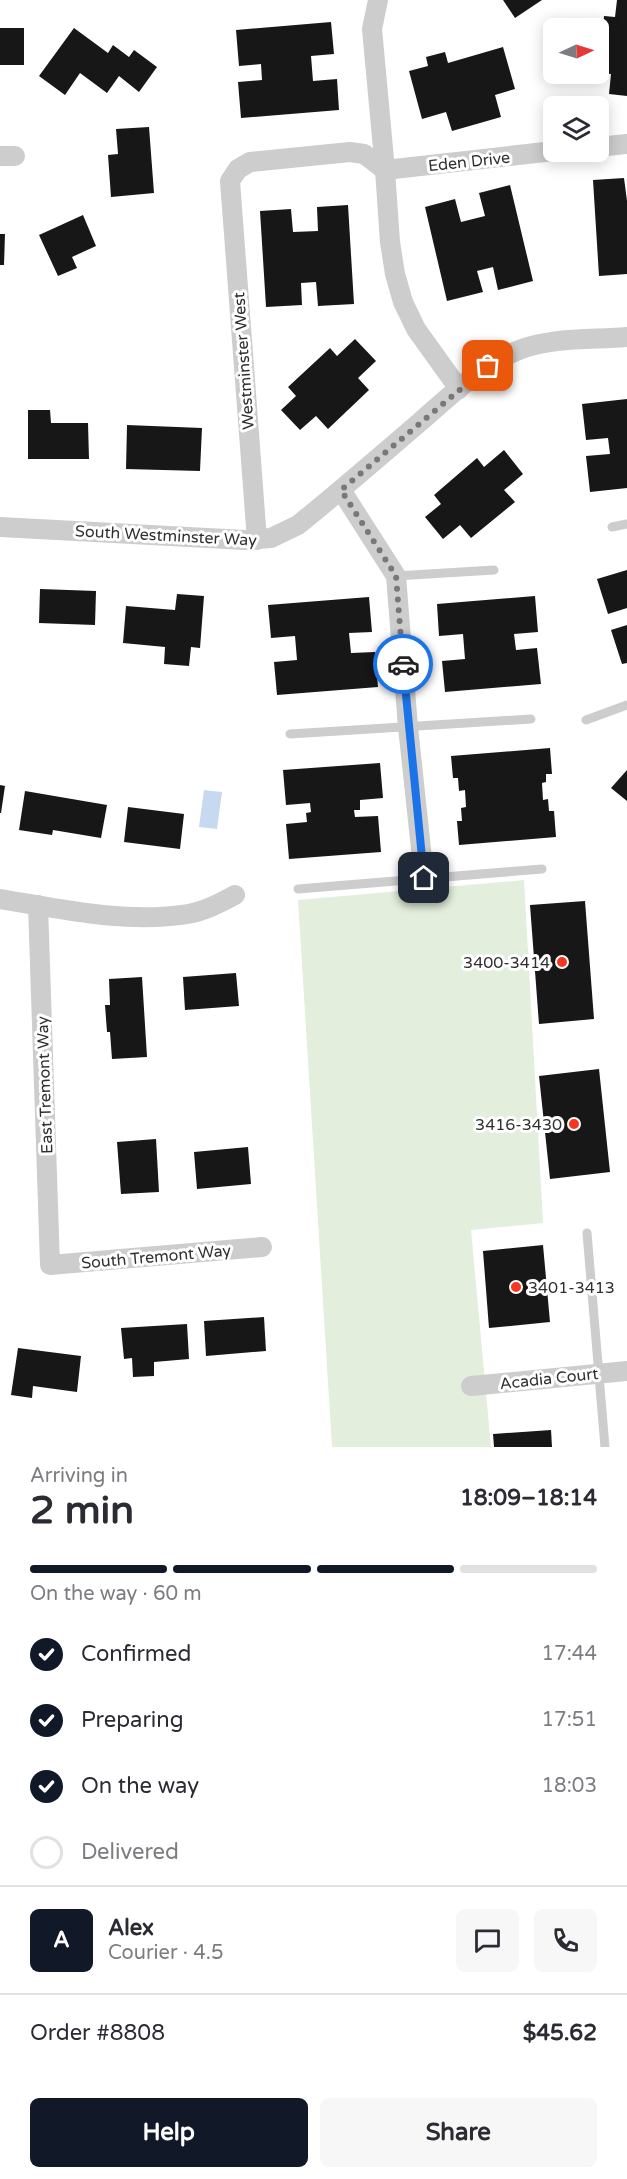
<!DOCTYPE html>
<meta charset="utf-8">
<style>
body{margin:0;font-family:"Varela Round",sans-serif;background:#f7f7f7;color:#2b2b33;height:100vh;display:flex;flex-direction:column;font-size:22px;white-space:nowrap}
*{box-sizing:border-box;margin:0}
p{font-size:20px;color:#7c7c81}
.icon{flex:none;width:33px;height:33px;fill:none;stroke:currentColor;stroke-width:2;stroke-linecap:round;stroke-linejoin:round}
.map{position:relative;height:1447px;overflow:hidden}
.sheet{display:flex;flex-direction:column;background:#fff;flex:1}
.sheet>*{flex:none}
.needle{width:39px;rotate:86deg}
.tools{position:absolute;left:543px;top:18px;display:grid;gap:12px}
.tools a{display:grid;place-items:center;width:66px;height:66px;border-radius:9px;background:#fff;box-shadow:0 3px 15px #0003;font-size:30px}
.pin{position:absolute;display:grid;place-items:center;width:51px;height:51px;color:#fff;margin:-26px;border-radius:12px;box-shadow:0 3px 9px #0006}
.courier{position:absolute;display:grid;place-items:center;width:60px;height:60px;margin:-30px;border:4px solid #1a73e8;border-radius:50%;background:#fff;color:#222;box-shadow:0 2px 8px #0007}
.summary em{font-style:normal;font-weight:800}
.summary div{display:flex;flex-direction:column-reverse}
.summary{display:flex;align-items:center;justify-content:space-between;height:102px;padding:0 30px}
h1{font-size:39px;font-weight:800;line-height:45px}
.bar{display:grid;grid-template-columns:repeat(4,1fr);gap:9px 6px;align-content:center;height:72px;padding:0 30px}
.bar i{height:8px;border-radius:4px;background:#e1e1e2}
.bar .current{background:#111827}
.bar p{grid-column:span 4}
.line{display:flex;align-items:center;gap:15px;padding:0 30px;border-top:2px solid #e1e1e2}
.line div{flex:1}
.round{display:grid;place-items:center;flex:none;width:63px;height:63px;border-radius:9px;background:#f7f7f7}
ol{padding:0 30px;list-style:none}
li{display:flex;align-items:center;gap:18px;height:66px}
li p{margin-inline-start:auto}
li .icon{padding:6px;border-radius:50%;background:#111827;color:#fff;stroke-width:4}
li:last-child{color:#7c7c81}
li i{width:33px;height:33px;border:3px solid #e1e1e2;border-radius:50%}
.action{display:flex;gap:12px;margin-top:auto;padding:12px 30px}
.action a{flex:1;height:69px;border-radius:9px;background:#111827;color:#fff;font-size:24px;font-weight:800;line-height:69px;text-align:center}
.action a+a{background:#f7f7f7;color:#2b2b33}
.map>svg:first-child{display:block}
</style>
<div class="map">
<svg width="627" height="1447" viewBox="0 0 627 1447">
<rect width="100%" height="100%" fill="#fff"/>
<path fill="#e3eedc" d="M524,880L543,1223L471,1230L491,1447H332L298,900Z"/>
<path fill="#c7d9f0" d="M204,790L222,792L217,829L199,827Z"/>
<g fill="#171717">
<path d="M503,0H542L515,18Z"/>
<path d="M617,0H627V96L609,94L611,74L599,73L604,16L615,17Z"/>
<path d="M331,22L334,54L311,56L313,81L337,79L339,110L241,118L238,82L262,80L261,64L239,66L236,30Z"/>
<rect x="0" y="28" width="24" height="37"/>
<path d="M74,28L108,53L113,45L129,57L134,50L157,67L139,92L119,76L107,93L80,73L65,95L39,76Z"/>
<path d="M503,47L515,89L495,95L501,117L452,131L446,112L422,119L409,71L428,66L426,57L445,52L448,63Z"/>
<path d="M149,127L154,193L111,197L108,155L118,154L116,129Z"/>
<path d="M624,178L627,201V274L599,276L593,180Z"/>
<path d="M510,185L533,281L498,290L493,267L477,271L483,292L447,301L425,207L455,199L461,222L485,216L479,193Z"/>
<path d="M348,205L354,304L318,306L316,282L301,283L302,305L266,307L260,211L291,209L293,232L318,231L317,207Z"/>
<path d="M83,215L96,246L72,257L77,268L58,276L39,235Z"/>
<path d="M0,234H5L4,265H0Z"/>
<path d="M355,339L376,361L358,378L369,390L328,429L316,416L300,430L281,410L296,396L288,387L330,348L337,356Z"/>
<path d="M627,399V488L590,492L586,456L610,454L608,438L586,440L582,404Z"/>
<path d="M28,410H50L51,423H88L89,459H28Z"/>
<path d="M127,425L202,428L200,471L126,469Z"/>
<path d="M504,450L523,474L504,490L515,502L471,538L460,525L443,539L425,517L441,504L434,495L477,458L484,467Z"/>
<path d="M627,570V608L608,614L597,579Z"/>
<path d="M40,589L96,591L95,625L39,623Z"/>
<path d="M177,594L204,596L200,648L191,647L189,666L164,664L165,647L123,643L126,606L175,610Z"/>
<path d="M535,596L538,632L514,634L516,650L537,648L541,684L445,692L442,661L465,659L463,634L439,636L437,604Z"/>
<path d="M369,597L372,632L349,633L351,653L375,652L378,687L277,695L274,662L297,660L295,636L271,638L268,605Z"/>
<path d="M627,625V663L622,664L611,630Z"/>
<path d="M550,748L552,774H546V782L542,783L543,800L548,799L549,811H554L556,837L459,845L457,821H462L461,808L466,807L465,790L459,791L458,778H453L451,756Z"/>
<path d="M380,763L383,798L360,800V810H354L355,817L378,816L381,852L289,859L286,824L307,822L306,813L311,812L310,803L286,805L283,770Z"/>
<path d="M627,770V801L611,788Z"/>
<path d="M0,785L5,786L1,813H0Z"/>
<path d="M25,791L107,805L101,838L53,830L52,835L19,830Z"/>
<path d="M128,807L184,814L180,849L124,842Z"/>
<path d="M585,901L594,1019L539,1024L530,905Z"/>
<path d="M236,973L239,1006L185,1010L183,977Z"/>
<path d="M142,977L147,1057L112,1059L110,1032H107L105,1005H110L109,979Z"/>
<path d="M599,1069L610,1172L550,1179L539,1076Z"/>
<path d="M156,1139L159,1192L121,1194L117,1142Z"/>
<path d="M248,1147L251,1184L197,1189L194,1152Z"/>
<path d="M543,1245L550,1322L489,1328L483,1251Z"/>
<path d="M264,1317L266,1351L206,1356L204,1321Z"/>
<path d="M187,1324L189,1359L154,1362V1376L133,1377L132,1358L124,1359L121,1328Z"/>
<path d="M18,1348L81,1356L77,1392L33,1386L32,1398L11,1395Z"/>
<path d="M551,1430L552,1447H494L493,1434Z"/>
</g>
<g fill="none" stroke-linecap="round" stroke-linejoin="round">
<g stroke="#cdcdcd" stroke-width="9">
<path d="M612,527L627,524"/>
<path d="M396,576L494,570"/>
<path d="M586,720L627,705"/>
<path d="M290,734L531,719"/>
<path d="M298,889L542,869"/>
<path d="M587,1233L605,1447"/>
</g>
<g stroke="#cdcdcd" stroke-width="20">
<path d="M378,0L372,29L385,170L390,242L395,274L403,302L416,329L459,389"/>
<path d="M598,147L627,144"/>
<path d="M0,156H15"/>
<path d="M385,170L554,151"/>
<path d="M341,490L396,576L408,727L424,877"/>
<path d="M0,527L245,540L271,538L298,525C339,492 379,457 420,422C450,396 481,365 519,350C552,337 592,340 627,337"/>
<path d="M257,540L230,181L238,169L250,162L350,152L364,154L385,170"/>
<path d="M0,899C61,909 126,924 188,914C205,911 220,903 235,895"/>
<path d="M38,905L50,1265L262,1247"/>
<path d="M471,1386L627,1371"/>
</g>
</g>
<g fill="none" stroke-linecap="round" stroke-linejoin="round">
<path stroke="#787878" stroke-width="6" stroke-dasharray="0 10.8" d="M403,664L396,576L341,490L488,366"/>
<path stroke="#1a73e8" stroke-width="8" d="M403,664L424,878"/>
</g>
<g fill="#f73622" stroke="#fff" stroke-width="2">
<circle cx="562" cy="962" r="6"/>
<circle cx="574" cy="1124" r="6"/>
<circle cx="516" cy="1287" r="6"/>
</g>
<g text-anchor="middle" stroke-width="6" stroke-linejoin="round" paint-order="stroke">
<g font-size="16" fill="#303030" stroke="#fff">
<text transform="translate(469 161) rotate(-6)" y="6">Eden Drive</text>
<text transform="translate(243 361) rotate(-94)" y="6">Westminster West</text>
<text transform="translate(166 535) rotate(3)" y="6">South Westminster Way</text>
<text transform="translate(44 1085) rotate(-92)" y="6">East Tremont Way</text>
<text transform="translate(156 1256) rotate(-5)" y="6">South Tremont Way</text>
<text transform="translate(549 1378) rotate(-6)" y="6">Acadia Court</text>
</g>
<g font-size="16" fill="#303030" stroke="#fff" text-anchor="end">
<text x="550" y="968">3400-3414</text>
<text x="562" y="1130">3416-3430</text>
<text x="528" y="1293" text-anchor="start">3401-3413</text>
</g>
</g>
</svg>
<div class="tools">
<a><svg class="needle" viewBox="-14 -14 28 28"><path d="M0-13l5 13h-10z" fill="#e53935"/><path d="M0 13l5-13h-10z" fill="#7c7c81"/></svg></a>
<a><svg class="icon" aria-label="layers" viewBox="0 0 24 24"><path d="M12 4l9 5-9 5-9-5zM3 14l9 5 9-5"/></svg></a>
</div>
<div class="pin" style="left:488px;top:366px;background:#ea580c"><svg class="icon" aria-label="bag" viewBox="0 0 24 24"><path d="M5 8h14l-1 12H6zM9 8a3 3 0 0 1 6 0"/></svg></div>
<div class="pin" style="left:424px;top:878px;background:#1f2937"><svg class="icon" aria-label="home" viewBox="0 0 24 24"><path d="M3 11l9-7 9 7M6 9v11h12V9"/></svg></div>
<div class="courier" style="left:403px;top:664px"><svg class="icon" aria-label="car" viewBox="0 0 24 24"><path d="M5 17H2v-5l4-1 3-4h7l3 4 3 1v5h-3M9 17h6M6 11h13"/><circle cx="7" cy="17" r="2"/><circle cx="17" cy="17" r="2"/></svg></div>
</div>
<section class="sheet">
<div class="summary"><div><h1>2 min</h1><p>Arriving in</p></div><em>18:09–18:14</em></div>
<div class="bar"><i class="current"></i><i class="current"></i><i class="current"></i><i></i><p>On the way · 60 m</p></div>
<ol>
<li><svg class="icon" aria-label="check" viewBox="0 0 24 24"><path d="M5 12l5 5 9-10"/></svg>Confirmed<p>17:44</p></li>
<li><svg class="icon" aria-label="check" viewBox="0 0 24 24"><path d="M5 12l5 5 9-10"/></svg>Preparing<p>17:51</p></li>
<li><svg class="icon" aria-label="check" viewBox="0 0 24 24"><path d="M5 12l5 5 9-10"/></svg>On the way<p>18:03</p></li>
<li><i></i>Delivered</li>
</ol>
<div class="line" style="height:108px"><b class="round" style="background:#111827;color:#fff">A</b><div><b>Alex</b><p>Courier · 4.5</p></div><a class="round"><svg class="icon" aria-label="chat" viewBox="0 0 24 24"><path d="M4 5h16v11H9l-5 4z"/></svg></a><a class="round"><svg class="icon" aria-label="phone" viewBox="0 0 24 24"><path d="M5 4h4l2 5-3 2q2 4 5 5l2-3 5 2v4C11 20 4 13 5 4z"/></svg></a></div>
<div class="line" style="height:78px"><div>Order #8808</div><b>$45.62</b></div>
<div class="action"><a>Help</a><a>Share</a></div>
</section>
